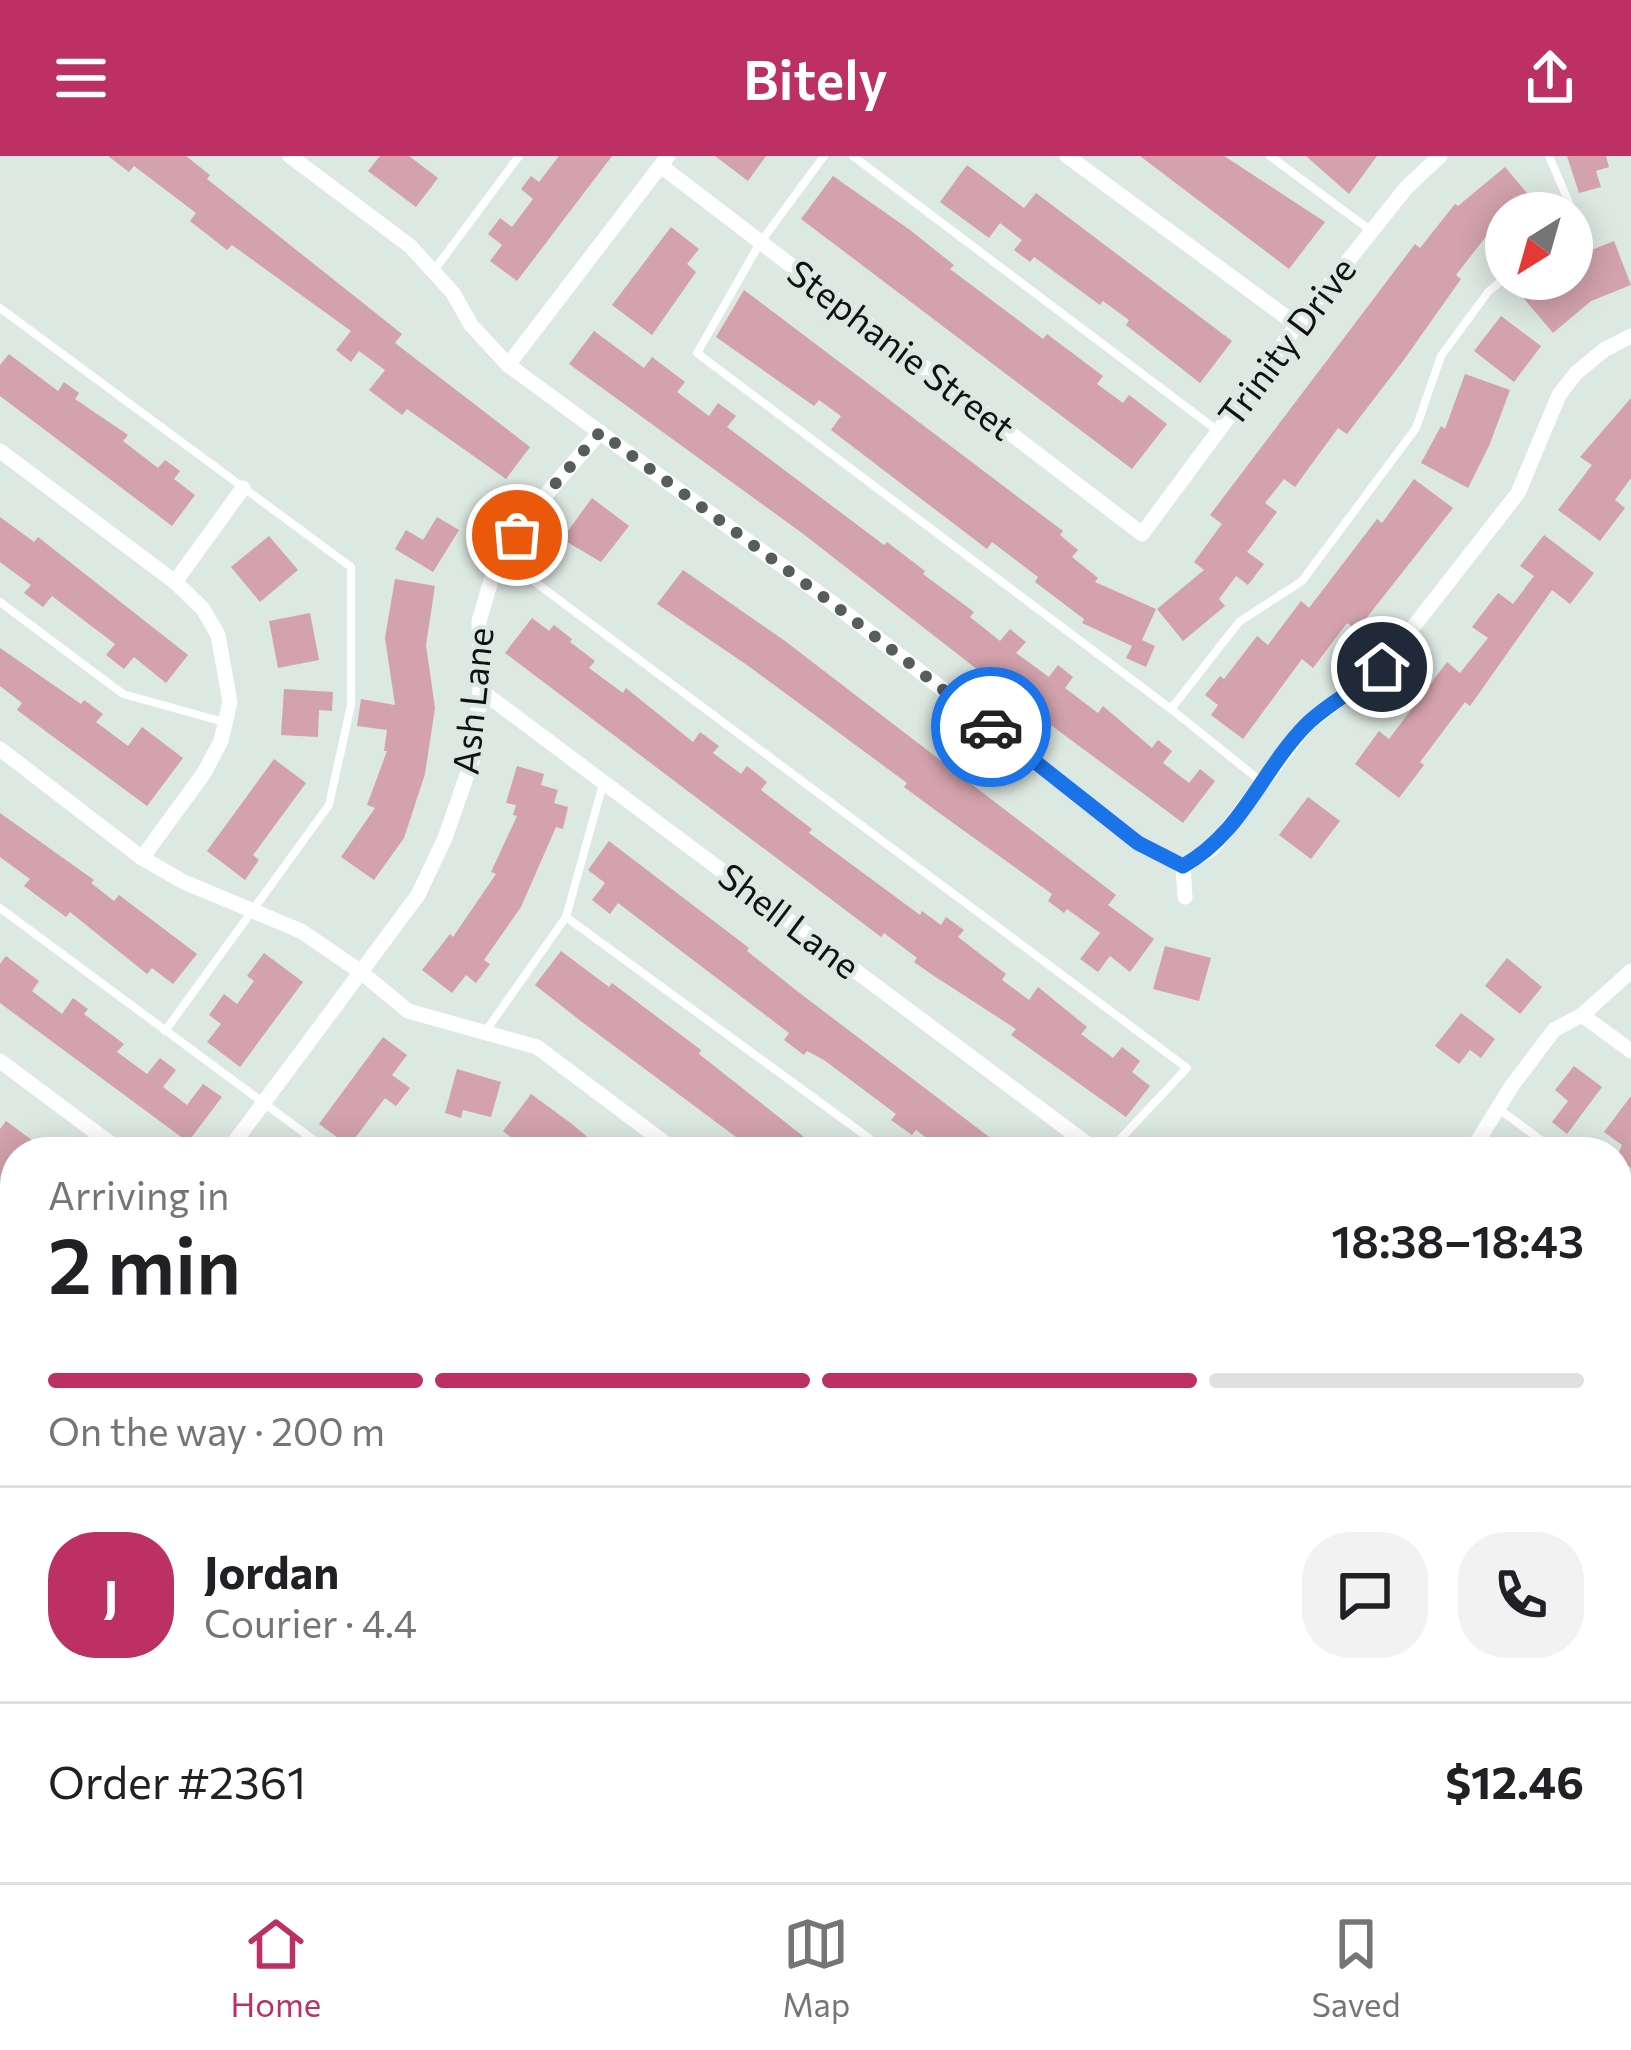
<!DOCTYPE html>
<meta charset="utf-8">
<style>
body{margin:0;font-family:Commissioner,sans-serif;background:#f2f2f2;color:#202124;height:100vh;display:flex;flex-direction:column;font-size:45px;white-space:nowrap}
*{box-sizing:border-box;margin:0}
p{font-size:39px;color:#757577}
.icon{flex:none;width:66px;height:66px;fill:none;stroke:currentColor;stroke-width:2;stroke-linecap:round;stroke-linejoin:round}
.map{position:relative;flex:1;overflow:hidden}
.side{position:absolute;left:0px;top:981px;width:1632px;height:747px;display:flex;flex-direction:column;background:#fff;border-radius:48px 48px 0 0;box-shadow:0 6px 30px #0003}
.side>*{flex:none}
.needle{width:78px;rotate:217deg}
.fabs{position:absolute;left:1485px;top:36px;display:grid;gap:24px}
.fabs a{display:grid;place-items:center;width:108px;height:108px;border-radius:50%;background:#fff;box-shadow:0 6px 30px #0003;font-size:60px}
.pin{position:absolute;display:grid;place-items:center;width:102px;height:102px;color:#fff;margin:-51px;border:6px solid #fff;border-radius:50%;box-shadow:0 3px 12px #0007}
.courier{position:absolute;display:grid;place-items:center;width:120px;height:120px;margin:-60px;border:9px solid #1a73e8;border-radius:50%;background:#fff;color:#222;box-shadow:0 3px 15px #0007}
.headline em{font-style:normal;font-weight:600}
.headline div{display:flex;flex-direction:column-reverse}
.headline{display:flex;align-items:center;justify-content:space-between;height:204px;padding:0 48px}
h1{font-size:78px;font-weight:600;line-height:90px}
.bar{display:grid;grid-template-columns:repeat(4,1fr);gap:18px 12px;align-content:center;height:144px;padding:0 48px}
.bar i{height:15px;border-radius:9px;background:#e0e0e0}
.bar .active{background:#bd3063}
.bar p{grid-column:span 4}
.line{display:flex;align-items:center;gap:30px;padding:0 48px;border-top:3px solid #e0e0e0}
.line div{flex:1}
.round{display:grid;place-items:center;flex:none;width:126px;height:126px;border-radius:48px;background:#f2f2f2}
header{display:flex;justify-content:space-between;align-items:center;height:156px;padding:0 48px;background:#bd3063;color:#fff;font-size:54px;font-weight:600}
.tabs{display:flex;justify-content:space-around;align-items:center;height:168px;border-top:3px solid #e0e0e0;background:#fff;font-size:33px;color:#757577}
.tabs a{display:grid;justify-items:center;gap:6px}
.tabs .active{color:#bd3063}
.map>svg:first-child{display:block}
</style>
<header><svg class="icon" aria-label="menu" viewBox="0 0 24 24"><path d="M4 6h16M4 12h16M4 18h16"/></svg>Bitely<svg class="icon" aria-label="share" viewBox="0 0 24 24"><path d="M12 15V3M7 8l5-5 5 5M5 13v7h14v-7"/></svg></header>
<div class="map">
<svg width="1631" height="1726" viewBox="0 0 1631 1726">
<rect width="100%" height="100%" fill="#dce8e2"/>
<g fill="#d3a2ac">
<path d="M108,0H186L210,19L207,23L402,178L395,187L530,291L506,323L407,253L402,259L369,234L385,214L359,195L351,206L336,194L351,175L232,89L227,94L190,65L196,57L134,10L129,16Z"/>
<path d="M380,0H409L438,22L416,51L368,15Z"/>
<path d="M559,0H612L517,125L490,105L502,89L488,78L500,62L512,71L533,43L521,33L531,20L539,26Z"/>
<path d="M715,0H766L748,25Z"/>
<path d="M1140,0H1224L1325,66L1289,113Z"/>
<path d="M1306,0H1377L1349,38Z"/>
<path d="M1567,0H1606L1609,11L1596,15L1601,31L1579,37Z"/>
<path d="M967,9L1024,52L1036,37L1232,185L1200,227L1126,169L1129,164L1103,145L1100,149L1034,101L1030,106L1014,94L1022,84L1000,67L989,82L940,46Z"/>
<path d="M1505,11L1544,57H1506V81L1495,69L1456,119L1461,123L1403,205L1347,278L1338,272L1295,331L1284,323L1265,347L1277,356L1247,396L1264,408L1248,429L1236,420L1219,443L1225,450L1183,485L1157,453L1204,414L1194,406L1222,368L1210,359L1415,88L1420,92L1455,48L1458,50Z"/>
<path d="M833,20L910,74L954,109L950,113L1002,152L1043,183L1047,178L1103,220L1097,228L1123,247L1129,239L1167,268L1132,313L801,63Z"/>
<path d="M671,71L699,93L687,108L696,116L652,179L612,149Z"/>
<path d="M1614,85L1631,129L1591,145L1553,177L1520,138L1538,123H1581L1572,102Z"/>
<path d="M744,134L1063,375L1060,379L1078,394L1072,401L1098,422L1095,426L1156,453L1142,484L1155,490L1146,511L1126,502L1132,490L1082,467L1084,463L1035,426L1038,421L992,386L987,393L831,274L841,260L819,244L814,250L716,181Z"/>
<path d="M1501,160L1541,190L1514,226L1474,195Z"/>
<path d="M594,175L644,212L652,201L685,226L677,236L709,260L718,247L736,260L727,271L884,389L887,386L925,415L923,418L974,456L970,461L1000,485L1010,473L1026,486L1016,497L1049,521L1058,509L1073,521L1065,532L1098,557L1103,550L1152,592L1158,584L1172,595L1163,607L1189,627L1200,613L1215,625L1183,667L1005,535L802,377L569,208Z"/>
<path d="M9,198L58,235L64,226L79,237L75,243L128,279L123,285L158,312L165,304L180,315L174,323L195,339L172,370L0,240V209Z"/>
<path d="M1465,218L1510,234L1489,290L1468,332L1421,307L1441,270L1445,273Z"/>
<path d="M1631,242V322L1615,344L1625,352L1600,385L1558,354L1592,309L1580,301Z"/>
<path d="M1414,323L1453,352L1357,474L1347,467L1313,512L1302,503L1243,583L1211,559L1218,549L1205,539L1220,520L1224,523L1257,480L1268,489L1301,445L1309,452L1377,363L1382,367Z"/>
<path d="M592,342L629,370L601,406L562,383Z"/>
<path d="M0,361L34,386L38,381L188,499L166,527L134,501L124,513L106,499L115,488L52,440L43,451L24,437L31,429L0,406Z"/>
<path d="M437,361L459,374L433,416L395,393L406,374L423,384Z"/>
<path d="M1544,379L1594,417L1570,448L1552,434L1470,550L1465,546L1420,606L1424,609L1399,642L1355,608L1379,575L1389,583L1447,506L1460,517L1488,482L1472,471L1498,437L1513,448L1534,420L1520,410Z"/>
<path d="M269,380L298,414L260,446L231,411Z"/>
<path d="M683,414L785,485L1116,739L1108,749L1154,783L1130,816L1110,800L1098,816L1080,803L1100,777L1067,753L1064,757L1048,745L1052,738L942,659L904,631L907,627L747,509L657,448Z"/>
<path d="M395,423L435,430L426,489L435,552L425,618L404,682L374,724L341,701L375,652L367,649L387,595H384L387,574L357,570L361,543L395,549L385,482Z"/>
<path d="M310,457L319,504L278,512L269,465Z"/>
<path d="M532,462L549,475L554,469L572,483L570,486L595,505L589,512L623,537L626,532L693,586L700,576L719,590L713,597L741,618L747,610L767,626L761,634L812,673L809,677L920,759L922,755L941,769L946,761L964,774L958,781L1006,818L1002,824L1029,844L1038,831L1087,871L1081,878L1113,902L1122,891L1140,905L1132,916L1150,930L1126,961L1011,879L1016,873L931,818L914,806L917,802L884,777L881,781L505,497Z"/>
<path d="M0,492L81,548L84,544L103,558L96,566L128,590L142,571L183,602L147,650L17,554L22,547L0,530Z"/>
<path d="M284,533L333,536L332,555L319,554L318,581L281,579Z"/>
<path d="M274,603L306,627L253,699L259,704L245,724L207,695Z"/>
<path d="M517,610L544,618L541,629L558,634L554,647L568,651L563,673L556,671L521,751L484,804L490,808L476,827L466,819L452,837L422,814L450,778L453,781L496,718L491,716L517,660L513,659L516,649L506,647Z"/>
<path d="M1308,641L1340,665L1311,703L1279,679Z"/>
<path d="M0,657L94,724L91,727L114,745L119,739L197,798L173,828L152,812L147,818L70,756L66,761L24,730L30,723L0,701Z"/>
<path d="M609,685L749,792L747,795L797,835L1009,996H945L916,974L912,979L891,964L896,958L824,904L807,895L804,899L784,884L789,877L618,747L610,758L592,744L605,727L588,714Z"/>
<path d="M1165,790L1211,802L1199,845L1153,833Z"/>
<path d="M561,795L609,831L612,827L701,894L699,898L823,996H756L582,866L535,829Z"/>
<path d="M264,797L303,826L240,911L207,886L221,868L209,859L224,838L237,848L254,825L247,820Z"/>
<path d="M6,800L39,825L32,835L62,858L73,842L88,853L84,858L124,888L117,896L147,918L160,902L176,914L163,931L187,949L203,928L222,941L188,986L0,847V808Z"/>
<path d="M1507,802L1542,831L1520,858L1485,830Z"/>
<path d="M1461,857L1495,883L1481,902L1470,894L1459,908L1435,890Z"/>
<path d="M383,881L407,899L392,919L410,932L396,950L385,942L349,990L319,968Z"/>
<path d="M1574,910L1602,931L1567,978L1552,966L1568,945L1555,934Z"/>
<path d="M457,913L501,926L491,961L463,954L461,962L445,957Z"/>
<path d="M531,938L572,968L605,996H530L503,975Z"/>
<path d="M1631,940V1012L1617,1001L1622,989L1604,976Z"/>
<path d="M6,965L48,996H15V1031L0,1051V973Z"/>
<path d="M1617,1096L1631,1107V1157L1617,1147Z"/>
<path d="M0,1103L15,1114V1173L0,1162Z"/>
<path d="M1617,1248L1631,1259V1317L1617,1306Z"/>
<path d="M1631,1365V1433L1617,1422V1383Z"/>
</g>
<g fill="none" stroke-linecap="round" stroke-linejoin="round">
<g stroke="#fff" stroke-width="8">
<path d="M824,0L760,87L697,197L1171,553L1239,466L1302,425L1416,272L1441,200L1488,136L1506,121"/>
<path d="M853,0L1218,275"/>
<path d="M1270,0L1370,74"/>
<path d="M1549,0L1570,49L1567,57"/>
<path d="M435,113L519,0"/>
<path d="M0,152L351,411V549L329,649L165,875"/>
<path d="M504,403L1187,912L1108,996"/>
<path d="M0,446L123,538L224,566"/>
<path d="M1171,553L1263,627"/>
<path d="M0,752L330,996"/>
<path d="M566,761L888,996"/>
<path d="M485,876L566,761L603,628"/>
<path d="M1499,953L1557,996"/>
<path d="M420,996L428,988L442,996"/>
<path d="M1617,1041L1631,1051"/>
<path d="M0,1066L15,1077"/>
<path d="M1617,1330L1631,1340"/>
<path d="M0,1377L15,1388"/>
<path d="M1617,1598L1631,1608"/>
<path d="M434,1713L451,1726"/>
<path d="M1396,1713L1413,1726"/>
</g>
<g stroke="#fff" stroke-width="15">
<path d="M290,0L410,90L453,137L471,169L508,209L834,448L1138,687L1183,710L1185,741"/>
<path d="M1067,0L1297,169"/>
<path d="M661,10L1142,378L1297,169L1406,32L1440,0"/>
<path d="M508,209L668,0"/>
<path d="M0,295L175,426L203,453L218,479L230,546L221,585L204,617L142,702"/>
<path d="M175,426L243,332"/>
<path d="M480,534L1098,996"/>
<path d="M0,593L142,702L184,726L301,775L361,816L408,855L537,891L677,996"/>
<path d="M1183,710L1212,693L1306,569L1382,511L1518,337L1559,239L1576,217L1604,194L1631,180"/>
<path d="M1582,859L1631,895"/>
<path d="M0,905L122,996"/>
<path d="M227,996L418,739L445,682L474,599L480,534L479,465L493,418L531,356L600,276"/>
<path d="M1471,996L1511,931L1554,874L1582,859L1631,815"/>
<path d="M1617,1199L1631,1210"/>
<path d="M0,1216L15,1227"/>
<path d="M0,1302L15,1282"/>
<path d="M1617,1464L1631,1475"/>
<path d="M0,1532L15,1544"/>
<path d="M238,1713L255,1726"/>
<path d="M1213,1713L1231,1726"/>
<path d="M1580,1713L1597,1726"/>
<path d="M1627,1726L1631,1716"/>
</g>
</g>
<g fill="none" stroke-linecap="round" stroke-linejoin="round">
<path stroke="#565d5a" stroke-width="12" stroke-dasharray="0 21.6" d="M517,379L531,356L600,276L833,448L991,571"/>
<path stroke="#1a73e8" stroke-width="15" d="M991,571L1138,687L1183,710C1242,677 1261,615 1306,569C1329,546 1359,533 1382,511"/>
</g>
<g text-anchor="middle" stroke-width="9" stroke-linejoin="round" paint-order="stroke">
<g font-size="36" fill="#0e1210" stroke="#dce8e2">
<text transform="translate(1287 186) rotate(-53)" y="13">Trinity Drive</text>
<text transform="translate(901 194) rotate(37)" y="13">Stephanie Street</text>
<text transform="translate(473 545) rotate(-84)" y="13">Ash Lane</text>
<text transform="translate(789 765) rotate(37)" y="13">Shell Lane</text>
</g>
</g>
</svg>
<div class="fabs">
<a><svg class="needle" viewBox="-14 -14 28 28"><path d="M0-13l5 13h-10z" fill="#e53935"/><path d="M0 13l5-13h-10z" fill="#757577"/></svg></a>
</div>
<div class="pin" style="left:517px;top:379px;background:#ea580c"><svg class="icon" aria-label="bag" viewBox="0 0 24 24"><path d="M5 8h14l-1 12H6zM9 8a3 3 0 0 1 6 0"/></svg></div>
<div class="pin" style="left:1382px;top:511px;background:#1f2937"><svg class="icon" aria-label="home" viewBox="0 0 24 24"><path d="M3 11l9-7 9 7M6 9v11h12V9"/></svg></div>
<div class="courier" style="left:991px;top:571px"><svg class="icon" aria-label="car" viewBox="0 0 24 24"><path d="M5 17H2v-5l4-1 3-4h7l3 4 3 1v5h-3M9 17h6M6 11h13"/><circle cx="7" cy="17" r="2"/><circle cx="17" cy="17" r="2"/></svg></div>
<section class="side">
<div class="headline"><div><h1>2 min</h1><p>Arriving in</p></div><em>18:38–18:43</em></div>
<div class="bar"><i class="active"></i><i class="active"></i><i class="active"></i><i></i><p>On the way · 200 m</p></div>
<div class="line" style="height:216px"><b class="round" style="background:#bd3063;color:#fff">J</b><div><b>Jordan</b><p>Courier · 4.4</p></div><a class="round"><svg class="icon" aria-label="chat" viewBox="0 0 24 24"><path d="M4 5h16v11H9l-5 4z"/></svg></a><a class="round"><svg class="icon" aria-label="phone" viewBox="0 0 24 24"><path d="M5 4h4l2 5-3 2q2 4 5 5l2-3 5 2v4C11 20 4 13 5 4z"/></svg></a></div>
<div class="line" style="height:156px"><div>Order #2361</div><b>$12.46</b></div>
</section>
</div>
<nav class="tabs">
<a class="active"><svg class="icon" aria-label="home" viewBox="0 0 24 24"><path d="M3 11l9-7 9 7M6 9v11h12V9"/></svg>Home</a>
<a><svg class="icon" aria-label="map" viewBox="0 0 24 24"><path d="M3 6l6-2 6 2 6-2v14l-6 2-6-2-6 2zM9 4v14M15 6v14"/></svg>Map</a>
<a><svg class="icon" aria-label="saved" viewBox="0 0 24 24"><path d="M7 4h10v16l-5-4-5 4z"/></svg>Saved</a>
</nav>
